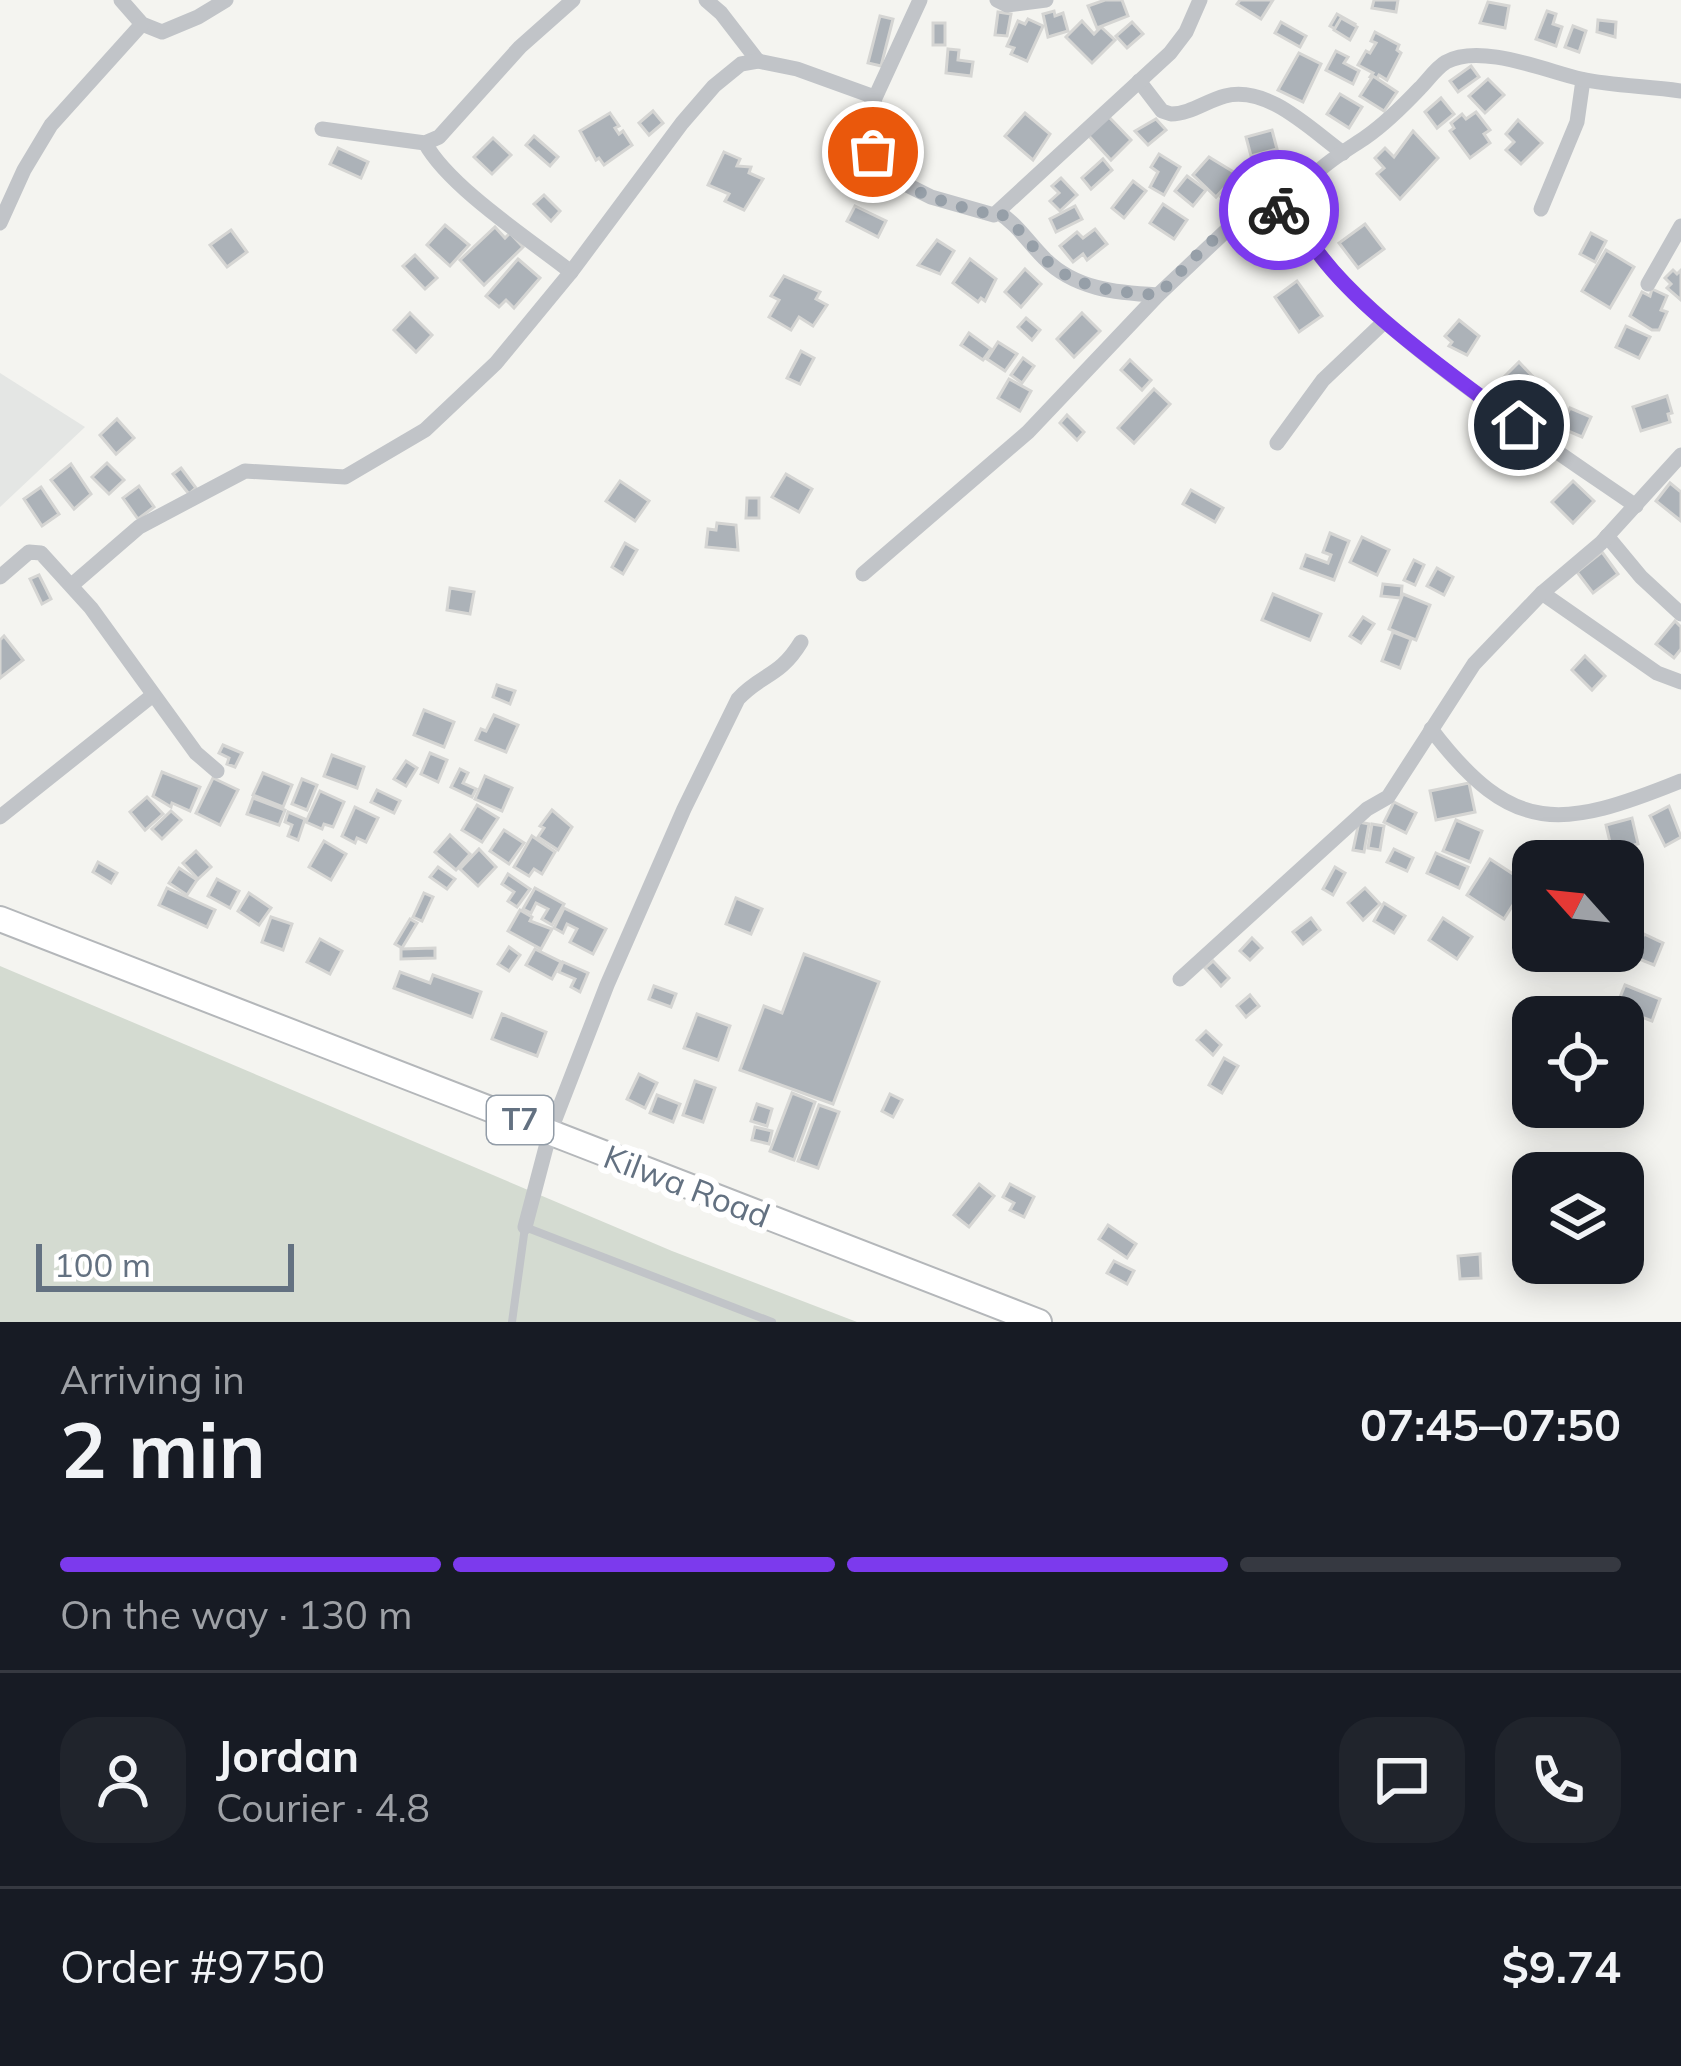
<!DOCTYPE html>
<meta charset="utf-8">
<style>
body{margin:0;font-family:Mulish,sans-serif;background:#20242c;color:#f1f3f6;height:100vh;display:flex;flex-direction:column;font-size:45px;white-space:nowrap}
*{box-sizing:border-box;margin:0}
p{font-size:39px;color:#9ea1a6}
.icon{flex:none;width:66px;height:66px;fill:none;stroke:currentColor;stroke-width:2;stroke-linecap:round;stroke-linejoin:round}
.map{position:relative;height:1322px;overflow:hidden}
.side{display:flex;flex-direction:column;background:#171b24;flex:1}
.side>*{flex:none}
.needle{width:78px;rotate:297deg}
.buttons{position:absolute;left:1512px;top:840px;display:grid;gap:24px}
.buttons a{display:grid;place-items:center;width:132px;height:132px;border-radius:24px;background:#171b24;box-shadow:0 6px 30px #0003;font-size:60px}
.scale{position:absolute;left:36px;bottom:30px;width:258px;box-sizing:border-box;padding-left:12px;border:6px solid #637181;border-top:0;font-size:33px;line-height:42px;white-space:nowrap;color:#637181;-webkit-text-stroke:9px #fff;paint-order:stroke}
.pin{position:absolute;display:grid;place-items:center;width:102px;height:102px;color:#fff;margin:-51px;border:6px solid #fff;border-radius:50%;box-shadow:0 3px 12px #0007}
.courier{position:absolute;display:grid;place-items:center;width:120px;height:120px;margin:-60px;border:9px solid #7c3aed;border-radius:50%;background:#fff;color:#222;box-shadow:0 3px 15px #0007}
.summary em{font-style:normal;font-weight:700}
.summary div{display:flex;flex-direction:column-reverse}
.summary{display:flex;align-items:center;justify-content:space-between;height:204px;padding:0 60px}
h1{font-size:78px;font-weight:700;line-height:90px}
.bar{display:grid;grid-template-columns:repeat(4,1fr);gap:18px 12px;align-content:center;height:144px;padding:0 60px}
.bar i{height:15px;border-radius:9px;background:#363941}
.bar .active{background:#7c3aed}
.bar p{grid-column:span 4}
.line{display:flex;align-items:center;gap:30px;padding:0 60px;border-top:3px solid #363941}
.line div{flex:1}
.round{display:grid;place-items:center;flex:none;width:126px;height:126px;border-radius:36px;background:#20242c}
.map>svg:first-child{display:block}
</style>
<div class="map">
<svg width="1681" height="1322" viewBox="0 0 1681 1322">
<rect width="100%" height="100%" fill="#f4f4f0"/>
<path fill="#e4e6e4" d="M0,373L85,427L0,507Z"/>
<path fill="#d4dbd1" d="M0,966L672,1251L857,1322H0Z"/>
<g fill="#acb2b8" stroke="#d5d5d3" stroke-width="3">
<path d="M1105,0H1122L1128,16L1097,28L1088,6Z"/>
<path d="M1240,0H1273L1261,19L1237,4Z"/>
<path d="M1374,0H1398L1396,12L1372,8Z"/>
<path d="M1488,2L1509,6L1505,28L1480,23Z"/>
<path d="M1054,11L1055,16L1063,13L1068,31L1048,37L1043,14Z"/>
<path d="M1547,11L1556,14L1553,24L1562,27L1556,46L1536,39Z"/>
<path d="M998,12L1011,14L1007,36L995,35Z"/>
<path d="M1337,14L1355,24L1348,36L1330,26Z"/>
<path d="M880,16L893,19L881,66L868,63Z"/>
<path d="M1341,18L1357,27L1350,40L1334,30Z"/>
<path d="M1028,19L1043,26L1027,61L1011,54L1014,48L1007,46L1018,21L1025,24Z"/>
<path d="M1598,20L1616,22L1615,37L1597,32Z"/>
<path d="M1082,21L1094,34L1101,27L1115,40L1092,63L1066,37Z"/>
<path d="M1132,22L1143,34L1127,48L1116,36Z"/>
<path d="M1281,22L1306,36L1300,47L1275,33Z"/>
<rect x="933" y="23" width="12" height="22"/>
<path d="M1573,26L1586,31L1579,52L1565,47Z"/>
<path d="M1375,32L1399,45L1397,50L1401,53L1387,80L1379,75L1376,80L1370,77L1373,73L1358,65L1366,51L1370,53L1376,43L1371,41Z"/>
<path d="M948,49L959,50L958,60L973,62L971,76L946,73Z"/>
<path d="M1336,51L1348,57L1344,63L1359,71L1353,84L1326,70Z"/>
<path d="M1299,53L1321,64L1303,102L1278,90Z"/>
<path d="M1471,66L1479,77L1458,92L1450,81Z"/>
<path d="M1373,76L1397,92L1384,111L1360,96Z"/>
<path d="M1488,79L1504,95L1485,113L1469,96Z"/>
<path d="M1340,94L1362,107L1349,128L1327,114Z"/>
<path d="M1441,98L1454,114L1437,128L1425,112Z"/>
<path d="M653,111L663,123L649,135L639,123Z"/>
<path d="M1476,112L1490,130L1484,134L1490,143L1470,158L1450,131L1454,128L1451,123L1462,114L1466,119Z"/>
<path d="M610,113L619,126L615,128L619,134L623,131L632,145L604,165L599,158L596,160L580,131Z"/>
<path d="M1025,113L1050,134L1033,160L1005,136Z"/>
<path d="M1108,116L1131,140L1111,160L1088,135Z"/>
<path d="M1156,119L1166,130L1148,145L1135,131Z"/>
<path d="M1518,120L1542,143L1521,164L1506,150L1514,142L1506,134Z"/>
<path d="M1272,130L1277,149L1251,156L1246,137Z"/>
<path d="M1413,131L1438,158L1400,199L1377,174L1384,168L1375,158L1385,148L1394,157Z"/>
<path d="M534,136L558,157L550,166L526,145Z"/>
<path d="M493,138L511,155L492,174L474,157Z"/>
<path d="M338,148L368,162L361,178L330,164Z"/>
<path d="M724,152L740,159L737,166L751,167L749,173L763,179L744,210L725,201L729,194L708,185Z"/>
<path d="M1159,154L1180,167L1164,195L1150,187L1158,172L1151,167Z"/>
<path d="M1209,157L1237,174L1216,197L1193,175Z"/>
<path d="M1103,159L1112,170L1091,189L1082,178Z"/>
<path d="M1187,176L1206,190L1193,206L1175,191Z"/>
<path d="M1061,178L1077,195L1060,211L1050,201L1059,193L1052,186Z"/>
<path d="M1133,181L1146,191L1124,218L1112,208Z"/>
<path d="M1234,185L1243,195L1230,207L1221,197Z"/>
<path d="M544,195L560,211L551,221L534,204Z"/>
<path d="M1163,204L1187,220L1174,239L1150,223Z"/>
<path d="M855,206L886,221L878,237L847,221Z"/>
<path d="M1075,206L1082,219L1056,232L1050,219Z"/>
<path d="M1365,224L1384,249L1358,268L1339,243Z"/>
<path d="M445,225L469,245L450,266L427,245Z"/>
<path d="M495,227L505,238L510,233L523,247L484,285L460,260Z"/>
<path d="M1095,229L1107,244L1087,260L1083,254L1073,262L1060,246L1077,232L1083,238Z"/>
<path d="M231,230L247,252L227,267L210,245Z"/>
<path d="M1591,233L1606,241L1595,262L1580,254Z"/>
<path d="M937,240L954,251L940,274L918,265Z"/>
<path d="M1606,250L1634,267L1610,308L1582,291Z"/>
<path d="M415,255L437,278L425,289L403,266Z"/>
<path d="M518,259L540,278L514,308L506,300L499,307L486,296Z"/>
<path d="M970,259L996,279L985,301L981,298L978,302L953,283Z"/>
<path d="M1025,269L1041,284L1021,307L1005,292Z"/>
<path d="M1673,270L1677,274L1681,270V300L1667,288L1671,284L1665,278Z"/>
<path d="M784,276L820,292L816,299L827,305L813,326L799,317L791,330L769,317L779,300L771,296Z"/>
<path d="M1297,281L1322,316L1299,332L1275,297Z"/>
<path d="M1652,289L1667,296L1661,310L1667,312L1659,330H1652L1630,316L1642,292L1650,296Z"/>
<path d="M410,313L432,335L416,352L394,330Z"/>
<path d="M1082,313L1100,331L1074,357L1057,339Z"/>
<path d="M1026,318L1040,330L1032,340L1018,327Z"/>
<path d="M1459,320L1479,336L1467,355L1449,346L1452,342L1445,336Z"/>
<path d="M1626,326L1650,337L1639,358L1616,347Z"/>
<path d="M969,333L991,349L983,360L961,345Z"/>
<path d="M998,342L1017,354L1005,371L987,359Z"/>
<path d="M801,351L814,358L800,384L787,378Z"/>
<path d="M1023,358L1034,366L1022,383L1011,375Z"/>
<path d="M1130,360L1151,380L1142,390L1121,370Z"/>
<path d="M1519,362L1535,379L1513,400L1497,384Z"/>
<path d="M1009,379L1031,391L1020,411L998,398Z"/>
<path d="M1154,389L1170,404L1134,443L1118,428Z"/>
<path d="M1667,396L1672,413L1668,414L1670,422L1641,431L1633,407Z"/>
<path d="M1570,408L1591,417L1582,437L1561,428Z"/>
<path d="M1067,415L1084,432L1077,440L1060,423Z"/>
<path d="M117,419L134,438L116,454L100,435Z"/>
<path d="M107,463L124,480L109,494L92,477Z"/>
<path d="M71,464L91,494L74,509L51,480Z"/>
<path d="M181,468L196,488L189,494L173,474Z"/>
<path d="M786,474L812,489L799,512L772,497Z"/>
<path d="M620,481L649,501L635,521L606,501Z"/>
<path d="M1573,481L1594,501L1573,523L1552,502Z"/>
<path d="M1670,483L1681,492V521L1656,501Z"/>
<path d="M139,486L154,507L138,519L123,498Z"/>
<path d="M41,487L59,514L42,526L24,499Z"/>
<path d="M1191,490L1223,508L1215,522L1183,504Z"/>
<path d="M747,498H759V518H746Z"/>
<path d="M717,523L736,525L738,550L706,547L708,529L716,530Z"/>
<path d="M1330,533L1349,541L1334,580L1301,568L1306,555L1328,563L1331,555L1323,552Z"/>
<path d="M1362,537L1389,550L1377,575L1350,562Z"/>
<path d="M625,543L637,550L623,574L612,567Z"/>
<path d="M1602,552L1618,574L1593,593L1577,572Z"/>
<path d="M1414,560L1424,565L1415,585L1404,580Z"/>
<path d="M1437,568L1453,577L1444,595L1427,586Z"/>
<path d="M39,575L51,599L42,604L30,579Z"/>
<path d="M1383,584L1402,586L1401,598L1381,596Z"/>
<path d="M450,588L474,592L470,614L447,610Z"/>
<path d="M1273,594L1321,614L1310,640L1262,620Z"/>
<path d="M1403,594L1430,605L1416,640L1389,629Z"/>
<path d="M1363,617L1374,624L1361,643L1350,636Z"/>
<path d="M1675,621L1681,627V649L1674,658L1656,644Z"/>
<path d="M1393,632L1411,639L1400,668L1382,661Z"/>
<path d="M4,636L23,660L0,678V640Z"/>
<path d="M1585,656L1605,676L1592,690L1572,670Z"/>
<path d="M497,685L515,691L510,704L493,697Z"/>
<path d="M424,710L454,722L444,747L414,735Z"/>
<path d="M494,715L518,725L506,752L476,740L481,729L486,731Z"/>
<path d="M223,745L242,753L235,767L227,764L229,758L219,753Z"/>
<path d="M430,753L447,760L438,782L421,774Z"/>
<path d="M332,755L364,767L357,788L324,776Z"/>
<path d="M406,761L417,768L406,786L394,779Z"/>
<path d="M460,769L468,773L463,783L476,789L472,797L451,787Z"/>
<path d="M162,772L200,787L190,811L172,803L171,807L153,796Z"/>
<path d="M263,773L292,785L283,807L253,795Z"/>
<path d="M485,776L512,788L502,811L475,799Z"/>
<path d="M213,778L238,790L220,825L196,813Z"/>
<path d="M302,779L317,785L307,810L292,804Z"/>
<path d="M1469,783L1475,812L1436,820L1430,791Z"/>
<path d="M377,790L400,801L394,813L371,802Z"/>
<path d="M320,791L344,802L333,827L324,824L322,829L306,822Z"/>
<path d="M147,797L163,814L145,830L130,812Z"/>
<path d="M253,798L285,810L279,825L247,814Z"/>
<path d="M1394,802L1416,813L1406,833L1384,822Z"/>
<path d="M477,805L498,818L482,842L462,830Z"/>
<path d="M1669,806L1681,837L1665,846L1650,816Z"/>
<path d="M355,807L378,818L366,842L357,838L355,843L342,836Z"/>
<path d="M552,810L572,827L558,850L538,837L544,828L540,826Z"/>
<path d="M171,811L181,820L162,839L152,829Z"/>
<path d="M288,812L305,819L298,840L288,836L292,825L285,822Z"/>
<path d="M1632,818L1638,844L1612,851L1606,825Z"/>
<path d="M1456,820L1482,831L1470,862L1443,851Z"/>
<path d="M1359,822L1369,824L1364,852L1353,850Z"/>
<path d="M1372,824L1384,826L1380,850L1368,848Z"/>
<path d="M504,830L524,843L509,864L490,851Z"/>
<path d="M450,835L470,854L456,870L435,852Z"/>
<path d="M532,836L555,852L542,874L534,869L529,876L514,867Z"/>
<path d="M324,841L346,854L331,880L309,867Z"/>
<path d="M479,849L496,867L478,886L460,869Z"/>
<path d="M1394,849L1413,858L1407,871L1387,862Z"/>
<path d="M196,851L211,867L198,879L183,863Z"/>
<path d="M1436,853L1468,867L1459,888L1427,873Z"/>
<path d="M1490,859L1527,883L1504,919L1467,895Z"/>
<path d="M98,862L117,873L111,883L93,872Z"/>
<path d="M438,867L455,879L447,889L430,877Z"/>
<path d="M1335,867L1345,873L1333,895L1323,889Z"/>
<path d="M179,868L197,880L187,895L169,883Z"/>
<path d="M508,874L530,889L517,907L508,901L514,892L502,884Z"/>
<path d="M217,879L239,891L230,908L208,896Z"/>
<path d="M167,888L215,910L207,927L159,905Z"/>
<path d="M535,888L564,904L552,925L542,919L548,909L536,903L531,913L523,909Z"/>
<path d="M1365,888L1380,904L1363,920L1348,903Z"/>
<path d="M249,893L271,908L259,925L238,911Z"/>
<path d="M424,893L433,897L422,921L413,917Z"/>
<path d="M736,898L762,909L751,934L726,924Z"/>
<path d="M1384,903L1405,916L1394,933L1374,921Z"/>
<path d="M564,908L606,929L593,954L570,942L577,929L567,924L563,933L554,928Z"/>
<path d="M520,910L532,917L530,921L552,929L541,949L508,931Z"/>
<path d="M271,917L292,924L283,950L262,942Z"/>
<path d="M1311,918L1320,930L1303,944L1293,932Z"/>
<path d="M1443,918L1472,937L1457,959L1429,940Z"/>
<path d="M410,919L417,923L402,948L395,944Z"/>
<path d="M1644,934L1663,943L1654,965L1634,957Z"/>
<path d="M1252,938L1262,948L1250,960L1240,951Z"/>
<path d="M320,939L342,951L330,974L307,962Z"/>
<path d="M509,947L520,955L509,971L498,964Z"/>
<path d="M435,948V958L401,959V949Z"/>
<path d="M535,949L561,962L552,979L526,965Z"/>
<path d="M804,954L879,982L833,1104L740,1070L764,1006L782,1013Z"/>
<path d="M1213,961L1229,978L1221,986L1205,968Z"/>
<path d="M563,962L588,973L580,992L571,987L575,979L559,972Z"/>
<path d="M400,972L430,983L433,975L481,992L472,1017L394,988Z"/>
<path d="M1625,985L1660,999L1652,1021L1616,1007Z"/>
<path d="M654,986L676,994L671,1007L649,999Z"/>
<path d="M1250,995L1259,1006L1246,1017L1237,1006Z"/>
<path d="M502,1014L546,1032L537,1056L492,1039Z"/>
<path d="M697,1014L730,1026L718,1060L684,1048Z"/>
<path d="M1206,1031L1221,1045L1213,1055L1197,1040Z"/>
<path d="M1224,1058L1238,1066L1222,1093L1209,1085Z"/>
<path d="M639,1074L657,1083L645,1108L627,1099Z"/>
<path d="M695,1081L715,1088L703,1122L683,1115Z"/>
<path d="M792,1093L815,1102L794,1160L770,1151Z"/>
<path d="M890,1094L902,1100L893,1117L882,1111Z"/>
<path d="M657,1095L680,1104L673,1122L650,1113Z"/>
<path d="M757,1104L772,1109L767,1126L751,1121Z"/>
<path d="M819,1105L839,1112L818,1168L798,1161Z"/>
<path d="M755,1127L772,1131L769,1144L752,1140Z"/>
<path d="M979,1184L994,1196L969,1227L954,1215Z"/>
<path d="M1010,1184L1034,1197L1024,1217L1010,1210L1014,1203L1003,1197Z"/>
<path d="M1108,1225L1136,1244L1127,1258L1099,1239Z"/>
<path d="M1480,1254L1481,1278L1460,1279L1458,1256Z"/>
<path d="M1114,1261L1134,1271L1127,1284L1107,1273Z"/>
</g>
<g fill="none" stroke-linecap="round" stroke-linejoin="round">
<g stroke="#b4b7ba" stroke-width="28">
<path id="trunk" d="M0,919L1039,1322"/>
</g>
<path stroke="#c1c4c8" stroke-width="8" d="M512,1322L525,1227L772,1322"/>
<g stroke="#c1c4c8" stroke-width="15">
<path d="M121,0L142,24L162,32L198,17L226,0"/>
<path d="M706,0L721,13L758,61"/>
<path d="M997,0L1007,5L1046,0"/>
<path d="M1139,81L1162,111L1171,114C1190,114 1206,101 1225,96C1268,85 1311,130 1343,153"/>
<path d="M874,100L920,0"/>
<path d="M322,129L425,143L439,137L520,47L573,0"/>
<path d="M425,143C449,187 529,239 571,272"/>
<path d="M1541,209L1577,122L1583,80"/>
<path d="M998,212C1018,225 1028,242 1044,258C1074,289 1116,293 1158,295"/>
<path d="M0,223L24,170L51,125L142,24"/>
<path d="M1648,284L1681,226"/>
<path d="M1277,443L1323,380L1383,323"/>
<path d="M1636,506C1572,461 1294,282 1298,207C1299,176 1343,153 1366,137C1386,123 1403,106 1420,88C1428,80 1436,68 1446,62C1481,43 1546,71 1581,79C1613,86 1648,86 1681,91"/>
<path d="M1607,536L1641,577L1681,614"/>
<path d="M863,574L1028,432L1158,295L1230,227L1265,211L1297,210"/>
<path d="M0,577L29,552L41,553L91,608L196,753L217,771"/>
<path d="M73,584L139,527L245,471L345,477L425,430L496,363L571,272L682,123L714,86L741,64L758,61L797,69L869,95L876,106L873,151L885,174L931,197L994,215L1170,53L1186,32L1200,0"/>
<path d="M1542,593L1657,673L1681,682"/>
<path d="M1431,729C1513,837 1562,829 1681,781"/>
<path d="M0,817L153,695"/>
<path d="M1180,979L1367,809L1388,797L1474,664L1542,593L1601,543L1681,455"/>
<path d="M525,1227L550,1132L607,985L684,809L738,699C762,673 779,678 801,642"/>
</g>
<use href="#trunk" stroke="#fff" stroke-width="24"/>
</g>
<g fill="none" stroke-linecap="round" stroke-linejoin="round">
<path stroke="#969fa8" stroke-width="12" stroke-dasharray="0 21.6" d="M873,152C882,187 957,207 991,214L998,212C1018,225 1027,242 1044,258C1074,289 1116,292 1158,295C1192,262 1228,212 1279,210"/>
<path stroke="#7c3aed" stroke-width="15" d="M1279,210H1297C1312,281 1460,380 1519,425"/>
</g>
<g text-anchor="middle" stroke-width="12" stroke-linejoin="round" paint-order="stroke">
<rect fill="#fff" stroke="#929ca7" stroke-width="3" x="487" y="1096" width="66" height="48" rx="9"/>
<g font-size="30" font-weight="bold" fill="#637181">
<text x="520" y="1130">T7</text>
</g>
<g font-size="33" fill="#637181" stroke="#fff">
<text transform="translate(687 1186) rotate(21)" y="12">Kilwa Road</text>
</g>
</g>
</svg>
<div class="buttons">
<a><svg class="needle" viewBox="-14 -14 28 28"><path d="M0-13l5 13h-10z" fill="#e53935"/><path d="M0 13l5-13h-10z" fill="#9ea1a6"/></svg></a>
<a><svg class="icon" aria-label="locate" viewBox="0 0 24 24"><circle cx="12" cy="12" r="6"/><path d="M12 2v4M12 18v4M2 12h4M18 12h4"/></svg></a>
<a><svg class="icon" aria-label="layers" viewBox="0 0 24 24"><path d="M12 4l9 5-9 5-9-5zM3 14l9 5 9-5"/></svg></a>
</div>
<div class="scale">100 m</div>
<div class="pin" style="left:873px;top:152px;background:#ea580c"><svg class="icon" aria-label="bag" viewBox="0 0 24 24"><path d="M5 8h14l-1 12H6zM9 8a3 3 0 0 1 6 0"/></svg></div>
<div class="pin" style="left:1519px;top:425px;background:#1f2937"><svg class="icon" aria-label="home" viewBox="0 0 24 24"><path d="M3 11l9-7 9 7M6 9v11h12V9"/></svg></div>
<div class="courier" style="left:1279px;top:210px"><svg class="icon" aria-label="bike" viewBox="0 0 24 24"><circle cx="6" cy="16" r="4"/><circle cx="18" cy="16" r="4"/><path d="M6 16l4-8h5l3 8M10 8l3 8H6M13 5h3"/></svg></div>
</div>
<section class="side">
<div class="summary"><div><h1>2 min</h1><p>Arriving in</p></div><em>07:45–07:50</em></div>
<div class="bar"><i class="active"></i><i class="active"></i><i class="active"></i><i></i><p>On the way · 130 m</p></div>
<div class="line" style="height:216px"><a class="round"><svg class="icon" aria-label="person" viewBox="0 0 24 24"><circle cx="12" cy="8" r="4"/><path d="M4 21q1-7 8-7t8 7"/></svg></a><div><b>Jordan</b><p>Courier · 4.8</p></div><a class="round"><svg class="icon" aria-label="chat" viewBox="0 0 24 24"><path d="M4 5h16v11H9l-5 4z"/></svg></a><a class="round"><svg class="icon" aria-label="phone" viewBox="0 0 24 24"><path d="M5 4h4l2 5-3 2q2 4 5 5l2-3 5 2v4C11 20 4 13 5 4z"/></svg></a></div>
<div class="line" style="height:156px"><div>Order #9750</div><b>$9.74</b></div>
</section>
